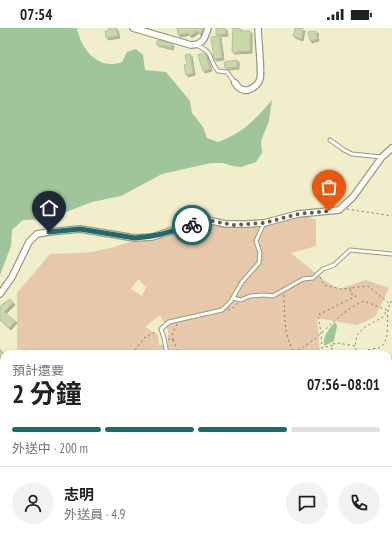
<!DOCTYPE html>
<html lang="zh-TW">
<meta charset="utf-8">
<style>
body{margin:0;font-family:"PT Sans Narrow","Noto Sans TC",sans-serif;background:#f2f2f2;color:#202124;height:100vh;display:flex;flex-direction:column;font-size:15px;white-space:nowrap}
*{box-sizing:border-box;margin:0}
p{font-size:13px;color:#757577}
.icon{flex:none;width:22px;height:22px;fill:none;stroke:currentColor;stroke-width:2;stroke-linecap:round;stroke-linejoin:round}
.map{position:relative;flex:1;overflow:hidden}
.sheet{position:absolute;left:0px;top:322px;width:392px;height:196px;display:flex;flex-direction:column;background:#fff;border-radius:12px 12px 0 0;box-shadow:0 1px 3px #0004}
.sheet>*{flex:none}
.pin{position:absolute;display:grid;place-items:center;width:34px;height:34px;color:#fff;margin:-41px -17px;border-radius:50% 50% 50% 0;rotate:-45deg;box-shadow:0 0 4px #0007}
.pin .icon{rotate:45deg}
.courier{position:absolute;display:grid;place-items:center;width:40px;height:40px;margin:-20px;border:3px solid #1e6a6d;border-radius:50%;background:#fff;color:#222;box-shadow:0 1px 5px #0007}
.summary em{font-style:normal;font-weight:700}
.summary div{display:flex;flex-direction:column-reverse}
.summary{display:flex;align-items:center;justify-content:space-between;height:68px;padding:0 12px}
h1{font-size:26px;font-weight:700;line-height:30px}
.bar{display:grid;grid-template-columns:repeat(4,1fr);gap:6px 4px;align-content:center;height:48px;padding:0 12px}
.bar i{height:5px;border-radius:3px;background:#e0e0e0}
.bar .active{background:#1e6a6d}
.bar p{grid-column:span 4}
.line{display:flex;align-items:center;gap:10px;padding:0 12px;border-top:1px solid #e0e0e0}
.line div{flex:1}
.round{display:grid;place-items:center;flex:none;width:42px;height:42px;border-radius:21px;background:#f2f2f2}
.status{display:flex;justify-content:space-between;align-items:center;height:28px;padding:0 20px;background:#fff;direction:ltr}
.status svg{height:11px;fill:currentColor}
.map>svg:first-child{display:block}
</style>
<div class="status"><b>07:54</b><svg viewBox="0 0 49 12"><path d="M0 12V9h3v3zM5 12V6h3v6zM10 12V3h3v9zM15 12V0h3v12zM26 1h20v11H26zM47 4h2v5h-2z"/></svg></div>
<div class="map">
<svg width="392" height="518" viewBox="0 0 392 518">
<defs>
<filter id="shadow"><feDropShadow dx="2" dy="2" stdDeviation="0" flood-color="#0004"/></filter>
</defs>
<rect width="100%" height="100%" fill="#f0eecb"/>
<g fill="#e6c8ab" fill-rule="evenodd">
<path d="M206,180L221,199L247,200L304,187L316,192V218L291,225L325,253L339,261L366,252L389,260L375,289L357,297L317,290L320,326H17V265L50,226C65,225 82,226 96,223C135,216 171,198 206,180ZM138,251L146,259L142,268L131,261ZM160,287L168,303V317H159L158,307L145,299Z"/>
<path d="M392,329V518H311L314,514H388V330Z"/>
<path d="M4,348V514H306L299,518H0V352Z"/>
</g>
<g fill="#a0c59c">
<path d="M0,0H77C80,17 93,37 113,36C116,36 119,35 122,34L127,24L136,21L143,27L145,42L166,44L190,73L192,85L203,99L207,110L218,114C243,105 255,92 272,72L269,93L261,113L262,125L256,134L241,139L232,138L223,135H211L162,146L121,168L92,174L48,191L23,192L12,202L11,218L0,247Z"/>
<path d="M335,294L337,298L334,313L324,318C323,308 328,302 335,294Z"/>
</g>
<g fill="#c8d9a7" stroke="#b5c0a0" filter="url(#shadow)">
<path d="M108,0H116L118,8L106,10L105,3L109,2Z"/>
<path d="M177,0H204L200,6L197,3L190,8L188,5L178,7Z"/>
<path d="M216,0H225L226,6L216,7Z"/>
<path d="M233,0H240V3H250V23L232,24Z"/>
<path d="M295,0L303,1L301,11L293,8Z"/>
<path d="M316,3L317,11L310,13L308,4Z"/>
<path d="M219,8L222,30L214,31L211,9Z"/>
<path d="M158,12L172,16L171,20L156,16Z"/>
<path d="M204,25L206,27L210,41L203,43L198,27Z"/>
<path d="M190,26L193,45L186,47L184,37L187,36L185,27Z"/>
<path d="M237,32V39L225,40L224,34Z"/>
<path d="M10,271L13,275L4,284L15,293L9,300L0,292V278Z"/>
<path d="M0,321L4,327V339L0,343Z"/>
</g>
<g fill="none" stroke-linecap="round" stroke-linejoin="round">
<g stroke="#9c9a79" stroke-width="5">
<g id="service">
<path d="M196,17C216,25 207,31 218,43L227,44L235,55"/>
<path d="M330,112L344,122L352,126L382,129"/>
<path d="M233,270L241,272L250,268L265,267L273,268L303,251L313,250L323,241L334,237L350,222L392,226"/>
<path d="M167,326L164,310L161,301L169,294L222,282L231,273L242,254L259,235L260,225L256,213L264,195"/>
</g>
</g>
<g stroke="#9c9a79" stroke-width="8">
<g id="minor">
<path d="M133,0L191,17C203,17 205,10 208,0"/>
<path d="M235,55C238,60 242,63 248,62C254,60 258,57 260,51C262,43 258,11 258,0"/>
<path d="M0,266L12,249L29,214L37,206L49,204L80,201L135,210L152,209L207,192L226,196H246L264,195L298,186L339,182L353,169L382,129L392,120"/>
</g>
</g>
<g stroke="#9c9a79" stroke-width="9">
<g id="tertiary">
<path d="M388,428L392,426"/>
<path d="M302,518L303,514"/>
</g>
</g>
<g stroke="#7f7e66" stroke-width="1" stroke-dasharray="2 3" stroke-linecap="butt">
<path d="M347,181L392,188"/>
<path d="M320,249L324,257L341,261L351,260"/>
<path d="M284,267C285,288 283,307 295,326"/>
<path d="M228,282L233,280L238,275"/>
<path d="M168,311L173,312L179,326"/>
<path d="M173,312L172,306L177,296"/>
<path d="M333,316L338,315L355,318L358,326"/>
<path d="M294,325C303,319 312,314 319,307C334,294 345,281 364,273L387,282L383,289L365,299L357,307L355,318"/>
<path d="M132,326L144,310L157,303"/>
<path d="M330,326L333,317L322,320L321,305L318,287L356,268L350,265L351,260L368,258L390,276L392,271"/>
<path d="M359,326C362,325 365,323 368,322C372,320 377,321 381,319C392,310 384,289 390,276"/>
<path d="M388,333L392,332"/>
<path d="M388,363L392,364"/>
<path d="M0,398L4,400"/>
<path d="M184,514L187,518"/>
<path d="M93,516L97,514"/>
<path d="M89,518L92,516L94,518"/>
<path d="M210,518L212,514"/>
</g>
<use href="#service" stroke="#fff" stroke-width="3"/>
<use href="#minor" stroke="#fff" stroke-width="5.5"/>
<use href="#tertiary" stroke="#fff" stroke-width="7"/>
</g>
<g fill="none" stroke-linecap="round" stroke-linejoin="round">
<path stroke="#605f4b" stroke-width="4" stroke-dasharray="0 7.2" d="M192,197L207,192L233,197L264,195L298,186L329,183"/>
<path stroke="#1e6a6d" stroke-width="5" d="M49,204L80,201L135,210C156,209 172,203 192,197"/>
</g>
</svg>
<div class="pin" style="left:329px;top:183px;background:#ea580c"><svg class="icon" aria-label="bag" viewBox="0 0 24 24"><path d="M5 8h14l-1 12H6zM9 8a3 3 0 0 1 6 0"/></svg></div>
<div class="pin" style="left:49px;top:204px;background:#1f2937"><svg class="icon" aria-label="home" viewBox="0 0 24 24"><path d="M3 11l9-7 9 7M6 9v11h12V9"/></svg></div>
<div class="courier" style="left:192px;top:197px"><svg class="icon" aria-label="bike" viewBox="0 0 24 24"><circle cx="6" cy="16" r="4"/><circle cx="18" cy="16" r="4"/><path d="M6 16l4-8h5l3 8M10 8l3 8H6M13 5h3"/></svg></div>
<section class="sheet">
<div class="summary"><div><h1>2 分鐘</h1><p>預計還要</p></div><em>07:56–08:01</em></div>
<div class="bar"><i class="active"></i><i class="active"></i><i class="active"></i><i></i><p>外送中 · 200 m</p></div>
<div class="line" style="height:72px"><a class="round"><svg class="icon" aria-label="person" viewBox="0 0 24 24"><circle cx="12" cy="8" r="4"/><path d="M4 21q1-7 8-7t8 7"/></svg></a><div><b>志明</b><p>外送員 · 4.9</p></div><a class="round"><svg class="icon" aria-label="chat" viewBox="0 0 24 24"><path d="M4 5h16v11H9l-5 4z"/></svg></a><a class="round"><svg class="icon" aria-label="phone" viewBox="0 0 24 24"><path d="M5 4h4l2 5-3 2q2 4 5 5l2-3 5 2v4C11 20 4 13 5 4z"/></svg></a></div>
</section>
</div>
